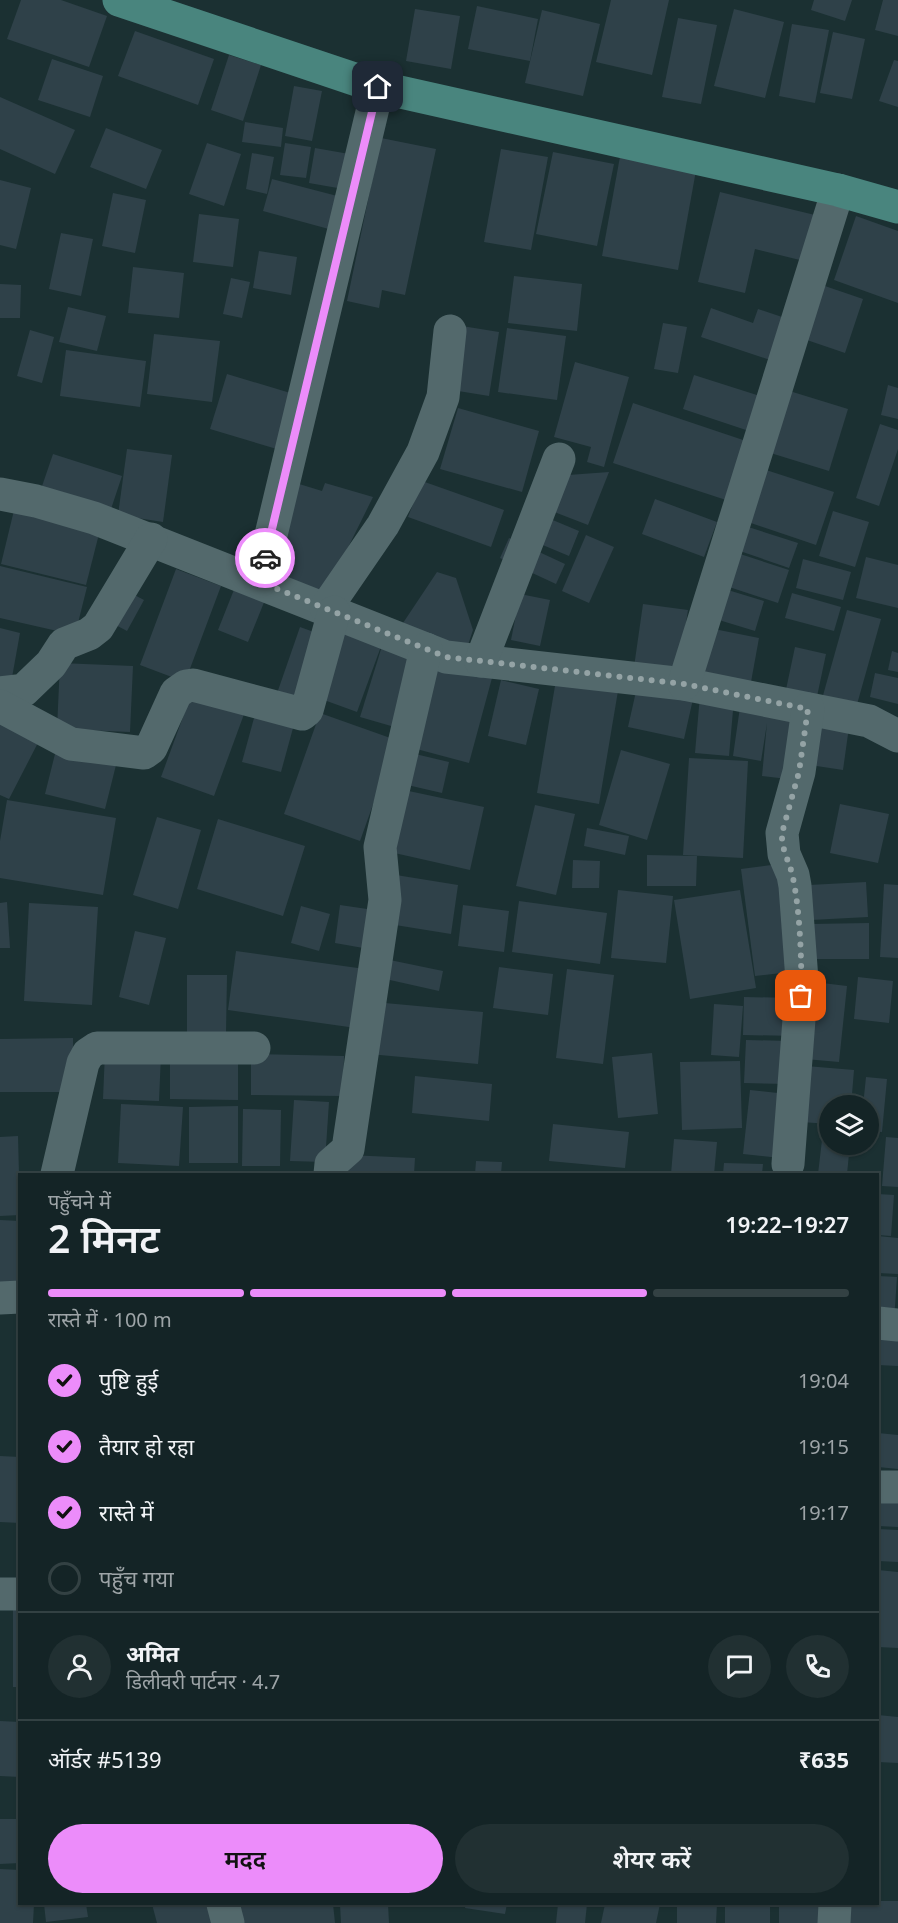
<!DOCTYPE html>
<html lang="hi">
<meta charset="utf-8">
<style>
body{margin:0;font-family:"Noto Sans","Noto Sans Devanagari",sans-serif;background:#213032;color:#f1f3f6;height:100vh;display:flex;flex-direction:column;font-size:22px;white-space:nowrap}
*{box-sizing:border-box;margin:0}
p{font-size:20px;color:#9da4a7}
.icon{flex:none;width:33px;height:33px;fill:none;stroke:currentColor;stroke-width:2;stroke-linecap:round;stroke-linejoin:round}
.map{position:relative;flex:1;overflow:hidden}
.details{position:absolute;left:18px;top:1173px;width:861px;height:732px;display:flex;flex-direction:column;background:#142426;border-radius:0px;box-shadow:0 2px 4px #0004,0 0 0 2px #334143}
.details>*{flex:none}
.tools{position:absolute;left:819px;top:1095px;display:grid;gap:12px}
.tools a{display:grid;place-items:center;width:60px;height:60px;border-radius:50%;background:#142426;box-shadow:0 2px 4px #0004,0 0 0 2px #334143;font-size:30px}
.pin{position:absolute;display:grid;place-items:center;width:51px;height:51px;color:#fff;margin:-26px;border-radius:12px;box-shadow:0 3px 9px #0006}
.courier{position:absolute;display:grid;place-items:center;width:60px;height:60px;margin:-30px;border:4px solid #ec8cfa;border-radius:50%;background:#fff;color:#222;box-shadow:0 2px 8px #0007}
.overview em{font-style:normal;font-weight:600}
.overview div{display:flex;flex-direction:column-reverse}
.overview{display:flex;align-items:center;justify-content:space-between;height:102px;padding:0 30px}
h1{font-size:39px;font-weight:600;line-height:45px}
.bar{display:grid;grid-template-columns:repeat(4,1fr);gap:9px 6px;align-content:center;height:72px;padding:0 30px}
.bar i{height:8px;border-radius:4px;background:#334143}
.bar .current{background:#ec8cfa}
.bar p{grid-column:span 4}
.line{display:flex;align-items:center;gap:15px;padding:0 30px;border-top:2px solid #334143}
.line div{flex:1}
.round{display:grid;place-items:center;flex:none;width:63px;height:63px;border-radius:32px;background:#213032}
ol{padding:0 30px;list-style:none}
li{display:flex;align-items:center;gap:18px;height:66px}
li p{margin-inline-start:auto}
li .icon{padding:6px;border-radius:50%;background:#ec8cfa;color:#111;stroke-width:4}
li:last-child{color:#9da4a7}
li i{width:33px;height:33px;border:3px solid #334143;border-radius:50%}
.button{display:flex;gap:12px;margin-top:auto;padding:12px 30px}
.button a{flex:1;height:69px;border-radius:36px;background:#ec8cfa;color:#111;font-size:24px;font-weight:600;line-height:69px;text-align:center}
.button a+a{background:#213032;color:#f1f3f6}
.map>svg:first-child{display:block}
</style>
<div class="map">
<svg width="898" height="1923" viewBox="0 0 898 1923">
<rect width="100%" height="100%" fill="#1b3032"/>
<g fill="#2f4149">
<path d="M21,0H61L107,16L89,67L7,39Z"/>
<path d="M611,0H669L652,75L596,62Z"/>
<path d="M814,0H852L845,21L811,10Z"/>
<path d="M883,0H898V36L875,30Z"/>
<path d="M477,6L538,19L530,61L468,49Z"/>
<path d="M415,9L460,16L451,69L406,61Z"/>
<path d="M734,9L784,22L765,98L714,86Z"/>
<path d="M542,10L600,24L583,96L525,83Z"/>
<path d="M678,18L717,25L701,104L662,97Z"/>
<path d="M792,24L829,30L815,103L779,96Z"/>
<path d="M135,31L214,59L198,105L118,76Z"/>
<path d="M833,32L865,39L852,99L820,93Z"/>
<path d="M229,55L261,65L243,121L211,110Z"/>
<path d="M52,59L103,76L90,117L38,100Z"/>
<path d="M894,60L898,61V107L879,101Z"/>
<path d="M294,86L322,91L312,141L285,136Z"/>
<path d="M0,97L75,130L55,174L0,149Z"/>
<path d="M245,122L283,128L281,147L242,142Z"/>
<path d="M106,128L162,150L146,189L90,167Z"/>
<path d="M381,138L436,149L405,295L382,290L379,308L347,301Z"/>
<path d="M207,143L241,154L224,206L189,194Z"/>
<path d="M285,143L311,147L306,178L280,175Z"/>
<path d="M315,148L355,155L349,190L309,183Z"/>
<path d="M501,149L548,157L531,250L484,242Z"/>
<path d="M621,151L697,165L678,270L602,256Z"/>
<path d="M553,152L614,164L597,246L536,234Z"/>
<path d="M252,153L274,157L267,194L246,189Z"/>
<path d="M272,179L345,198L336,231L263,211Z"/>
<path d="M0,180L31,188L16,249L0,245Z"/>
<path d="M720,192L815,215L804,261L755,249L745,293L698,282Z"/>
<path d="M113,193L146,200L135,253L102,246Z"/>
<path d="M199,214L239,219L233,267L193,262Z"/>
<path d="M856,216L898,231V303L834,280Z"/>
<path d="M61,233L93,239L81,296L49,289Z"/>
<path d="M259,251L297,257L291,295L253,288Z"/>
<path d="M133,267L184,273L179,318L128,313Z"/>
<path d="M514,276L582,284L577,331L508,323Z"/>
<path d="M231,278L250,282L242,318L223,314Z"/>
<path d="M0,284L21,285L20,318H0Z"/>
<path d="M822,285L863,299L845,353L804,339Z"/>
<path d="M68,307L106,316L97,351L59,342Z"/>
<path d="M711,308L753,323L758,309L791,320L776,362L701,337Z"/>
<path d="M663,323L687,327L678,373L654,369Z"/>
<path d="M462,326L499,332L489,396L452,390Z"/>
<path d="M507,328L566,336L557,400L498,392Z"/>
<path d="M30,330L54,337L42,383L17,376Z"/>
<path d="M154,334L220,341L212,402L147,394Z"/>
<path d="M66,350L146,361L140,407L60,396Z"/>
<path d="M575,362L629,377L604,467L587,462L591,447L554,437Z"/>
<path d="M227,374L297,395L280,450L210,429Z"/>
<path d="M694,375L760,396L749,431L683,409Z"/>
<path d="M888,385L898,388V419L881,415Z"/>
<path d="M783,389L848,409L829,471L764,451Z"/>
<path d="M633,403L746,441L726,500L613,463Z"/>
<path d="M458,408L539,431L522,492L440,469Z"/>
<path d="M880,424L898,430V449L879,506L856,498Z"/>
<path d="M127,449L172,455L163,522L118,515Z"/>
<path d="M53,454L122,476L108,518L39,495Z"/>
<path d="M763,469L834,492L816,545L745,521Z"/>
<path d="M609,472L588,525L531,503L541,477Z"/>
<path d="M422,481L504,510L491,547L408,517Z"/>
<path d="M296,483L322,491L325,483L373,497L321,602L270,574Z"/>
<path d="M655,499L717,522L704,557L642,534Z"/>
<path d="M16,502L102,522L86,585L1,564Z"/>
<path d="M524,508L579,531L569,556L514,533Z"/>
<path d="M833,511L869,522L855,567L819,556Z"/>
<path d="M742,525L798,543L789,568L734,549Z"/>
<path d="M586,535L614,547L589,603L562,591Z"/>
<path d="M509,538L565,564L556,584L500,558Z"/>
<path d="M731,551L789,570L778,603L720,584Z"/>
<path d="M866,557L898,565V608L856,598Z"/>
<path d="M803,559L851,572L843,600L796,588Z"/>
<path d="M0,566L87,587L75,635L0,618Z"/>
<path d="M176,569L221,586L185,682L140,665Z"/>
<path d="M437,572L456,578L473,630L465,654L397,632Z"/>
<path d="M239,577L269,590L248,642L218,630Z"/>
<path d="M718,587L764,601L755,631L709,617Z"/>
<path d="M127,591L144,600L127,631L110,622Z"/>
<path d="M792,593L841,607L834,631L785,618Z"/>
<path d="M520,594L550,600L540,646L511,640Z"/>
<path d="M643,604L688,610L677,680L633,674Z"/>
<path d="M847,610L881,619L856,708L822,699Z"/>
<path d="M338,625L383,641L357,712L313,696Z"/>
<path d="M300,627L325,636L300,710L274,702Z"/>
<path d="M0,628L20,633L11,683L0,681Z"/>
<path d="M709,628L759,638L751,682L700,673Z"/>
<path d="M382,646L420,657L398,728L360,717Z"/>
<path d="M795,647L826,654L815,706L784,699Z"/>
<path d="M892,651L898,653V672L888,670Z"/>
<path d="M431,662L492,678L469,763L409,747Z"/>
<path d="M60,663L133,666L130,732L57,729Z"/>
<path d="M875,673L898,678V704L870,697Z"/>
<path d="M557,674L619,685L599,804L537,793Z"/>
<path d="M501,680L539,689L526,745L488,736Z"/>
<path d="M194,687L247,706L214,796L161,777Z"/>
<path d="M637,687L693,699L684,739L628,727Z"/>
<path d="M700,695L734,699L729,756L695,753Z"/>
<path d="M741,700L803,716L796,780L762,776L767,723L761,761L733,756Z"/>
<path d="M257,707L296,717L281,772L242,762Z"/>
<path d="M0,712L43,733L9,799L0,795Z"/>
<path d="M320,713L396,740L360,841L284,814Z"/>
<path d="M816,722L849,727L843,770L810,765Z"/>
<path d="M57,746L117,761L105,809L45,794Z"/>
<path d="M621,750L670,764L647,840L599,825Z"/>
<path d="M411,753L449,762L442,793L403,784Z"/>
<path d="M689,758L748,761L743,858L683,855Z"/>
<path d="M404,790L484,807L470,870L390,852Z"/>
<path d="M7,800L116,818L103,895L0,878V841Z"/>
<path d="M840,804L889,814L878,863L830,853Z"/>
<path d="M535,805L575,814L556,895L516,886Z"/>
<path d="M157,817L201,830L178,909L133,895Z"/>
<path d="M218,819L305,846L283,916L197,889Z"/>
<path d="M587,828L629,836L625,855L584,846Z"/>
<path d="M647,855L697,856L696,886H647Z"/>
<path d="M573,860L600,861L599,888H572Z"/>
<path d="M786,863L799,971L755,976L741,869Z"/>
<path d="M396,875L458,885L451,934L389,924Z"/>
<path d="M866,882L868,917L811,920L809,885Z"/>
<path d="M884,884L898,885V958L880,957Z"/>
<path d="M618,890L673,896L666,963L611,958Z"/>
<path d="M740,890L756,988L690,999L674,900Z"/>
<path d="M519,901L607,913L600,964L512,952Z"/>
<path d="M7,902L10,948H0V903Z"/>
<path d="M29,903L98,907L92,1005L24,1001Z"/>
<path d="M340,905L374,910L369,949L335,943Z"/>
<path d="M463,905L509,911L504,952L458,946Z"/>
<path d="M301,906L330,914L319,951L291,943Z"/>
<path d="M869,923V959H811V924Z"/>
<path d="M135,931L166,938L149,1005L119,997Z"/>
<path d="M236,951L365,969L356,1028L228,1010Z"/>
<path d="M385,959L443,971L439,991L381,978Z"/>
<path d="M499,967L553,974L548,1015L493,1008Z"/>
<path d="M567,969L614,975L603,1064L556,1058Z"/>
<path d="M187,975H227L226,1033L187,1032Z"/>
<path d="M858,977L893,981L889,1023L854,1019Z"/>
<path d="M814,982L847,986L839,1062L805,1059Z"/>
<path d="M744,997L797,998L796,1036L743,1035Z"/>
<path d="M374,1002L483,1012L478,1064L369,1054Z"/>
<path d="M714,1004L743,1006L739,1057L711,1055Z"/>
<path d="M73,1038L74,1092H0V1039Z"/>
<path d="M746,1040L789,1041L788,1084L744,1083Z"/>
<path d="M105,1052L161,1054L159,1101L103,1099Z"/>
<path d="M170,1053H238V1100L170,1099Z"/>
<path d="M652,1053L658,1114L618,1118L612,1057Z"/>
<path d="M251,1054L344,1056L343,1096L251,1095Z"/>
<path d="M740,1061L742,1128L682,1130L680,1062Z"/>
<path d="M806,1066L854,1070L851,1106H830V1124L801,1122Z"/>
<path d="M415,1076L492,1084L489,1121L412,1113Z"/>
<path d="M866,1077L887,1079L882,1132L868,1131V1106H863Z"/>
<path d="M750,1090L787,1094L780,1158L743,1154Z"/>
<path d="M294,1100L329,1102L325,1162L290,1161Z"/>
<path d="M121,1104L183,1107L179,1166L118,1163Z"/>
<path d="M238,1106V1163H189V1107Z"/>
<path d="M243,1109L281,1110L280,1166H242Z"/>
<path d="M553,1124L629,1132L625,1168L549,1161Z"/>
<path d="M18,1136L20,1215L0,1216V1137Z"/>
<path d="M886,1137L898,1138V1187L882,1186Z"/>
<path d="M674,1139L717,1142L714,1174H671Z"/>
<path d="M822,1140L830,1141V1144H850L847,1174H818Z"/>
<path d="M348,1155L415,1158L414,1174H347Z"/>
<path d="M476,1161L502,1162L501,1174H475Z"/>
<path d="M724,1163L763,1164L762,1174H723Z"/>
<path d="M878,1194L894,1195L891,1236L878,1235Z"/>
<path d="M0,1220L20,1221V1285L0,1284Z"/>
<path d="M878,1236L898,1238V1274L878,1273Z"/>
<path d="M878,1276L897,1277L894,1321L878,1320Z"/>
<path d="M878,1326L898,1327V1366L878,1365Z"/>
<path d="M878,1433L898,1435V1469L878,1467Z"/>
<path d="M0,1456L20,1457V1523L0,1522Z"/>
<path d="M878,1501L898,1502V1527L878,1526Z"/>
<path d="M878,1529L898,1530V1562L878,1561Z"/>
<path d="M878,1570L898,1572V1648L878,1647Z"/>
<rect x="13" y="1604" width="7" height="83"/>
<path d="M878,1715L898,1717V1763L878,1762Z"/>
<path d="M0,1721L20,1722V1777L0,1776Z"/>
<path d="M0,1819H20V1863L0,1864Z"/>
<path d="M0,1869L20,1870V1904H34L33,1923H0Z"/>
<path d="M878,1901H898V1923H850V1904H878Z"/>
<path d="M44,1904H86L88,1917L46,1922Z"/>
<path d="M152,1904H215L220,1923H157Z"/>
<path d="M237,1904H333L335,1923H239Z"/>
<path d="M340,1904H388L389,1923H341Z"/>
<path d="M466,1904H507L505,1914L465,1908Z"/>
<path d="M558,1904H587L585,1923H556Z"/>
<path d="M605,1904H660L656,1923H601Z"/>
<path d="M677,1904H717L716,1923H677Z"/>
<rect x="725" y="1904" width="45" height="19"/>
<rect x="779" y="1904" width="47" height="19"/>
</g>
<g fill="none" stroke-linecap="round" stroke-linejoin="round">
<g stroke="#53696c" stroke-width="33">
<path d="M0,494L36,501L94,518L446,657L684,684L869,721L898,736"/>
<path d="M260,581L378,87"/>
<path d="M326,608L383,525L423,452L443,397L450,331"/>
<path d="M481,661L559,459"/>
<path d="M684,684L838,190"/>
<path d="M0,693L24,690L51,664L64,644L89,634L98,627L151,539"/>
<path d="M0,706L71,744L144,753L151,748L176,693L186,686L193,685L302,714L307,710L334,612"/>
<path d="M788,1164L802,980L795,886L793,875L784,854L782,833L799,772L808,709"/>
<path d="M57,1174L83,1063L88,1054L97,1048H254"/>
<path d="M330,1174L331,1164L348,1149L385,900L380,847L426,649"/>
<path d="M0,1298L20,1297"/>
<path d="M878,1323L898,1325"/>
<path d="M878,1487H898"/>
<path d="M0,1594H20"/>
<path d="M223,1904L228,1923"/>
<path d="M834,1923L835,1904"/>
</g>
<path stroke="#49857e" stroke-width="33" d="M119,0L378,87L838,190L898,207"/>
</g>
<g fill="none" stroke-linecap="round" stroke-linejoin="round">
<path stroke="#94a3a5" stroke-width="6" stroke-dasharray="0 10.8" d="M265,558L260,582L446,657L684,684L808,709L799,772L782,833C781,850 790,862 793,878C800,912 802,961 801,996"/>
<path stroke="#ec8cfa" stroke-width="8" d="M265,558L378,87"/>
</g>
</svg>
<div class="tools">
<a><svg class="icon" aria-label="layers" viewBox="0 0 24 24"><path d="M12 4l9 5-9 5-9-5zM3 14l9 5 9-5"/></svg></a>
</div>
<div class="pin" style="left:801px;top:996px;background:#ea580c"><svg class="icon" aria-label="bag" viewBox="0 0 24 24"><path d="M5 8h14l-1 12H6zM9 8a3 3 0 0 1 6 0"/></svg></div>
<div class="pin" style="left:378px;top:87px;background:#1f2937"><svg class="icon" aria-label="home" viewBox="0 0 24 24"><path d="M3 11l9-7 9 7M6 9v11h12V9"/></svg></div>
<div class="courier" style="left:265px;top:558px"><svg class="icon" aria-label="car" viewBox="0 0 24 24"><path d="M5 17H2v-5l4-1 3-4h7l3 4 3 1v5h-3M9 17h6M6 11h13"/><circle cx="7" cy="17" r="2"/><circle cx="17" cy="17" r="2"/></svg></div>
<section class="details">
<div class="overview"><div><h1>2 मिनट</h1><p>पहुँचने में</p></div><em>19:22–19:27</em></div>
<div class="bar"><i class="current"></i><i class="current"></i><i class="current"></i><i></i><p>रास्ते में · 100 m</p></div>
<ol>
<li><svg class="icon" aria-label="check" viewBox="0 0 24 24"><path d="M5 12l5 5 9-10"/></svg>पुष्टि हुई<p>19:04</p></li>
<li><svg class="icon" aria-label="check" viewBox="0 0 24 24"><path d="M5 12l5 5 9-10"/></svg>तैयार हो रहा<p>19:15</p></li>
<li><svg class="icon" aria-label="check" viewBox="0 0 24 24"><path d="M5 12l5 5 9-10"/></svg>रास्ते में<p>19:17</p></li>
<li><i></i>पहुँच गया</li>
</ol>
<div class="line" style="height:108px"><a class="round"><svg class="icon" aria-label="person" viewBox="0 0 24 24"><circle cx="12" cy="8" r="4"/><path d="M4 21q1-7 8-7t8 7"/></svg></a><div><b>अमित</b><p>डिलीवरी पार्टनर · 4.7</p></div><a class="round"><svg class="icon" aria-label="chat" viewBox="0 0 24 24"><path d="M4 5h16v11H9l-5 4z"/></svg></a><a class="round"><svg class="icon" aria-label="phone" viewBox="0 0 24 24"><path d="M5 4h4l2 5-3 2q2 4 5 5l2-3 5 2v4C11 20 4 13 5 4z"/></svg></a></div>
<div class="line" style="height:78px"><div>ऑर्डर #5139</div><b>₹635</b></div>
<div class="button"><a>मदद</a><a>शेयर करें</a></div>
</section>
</div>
